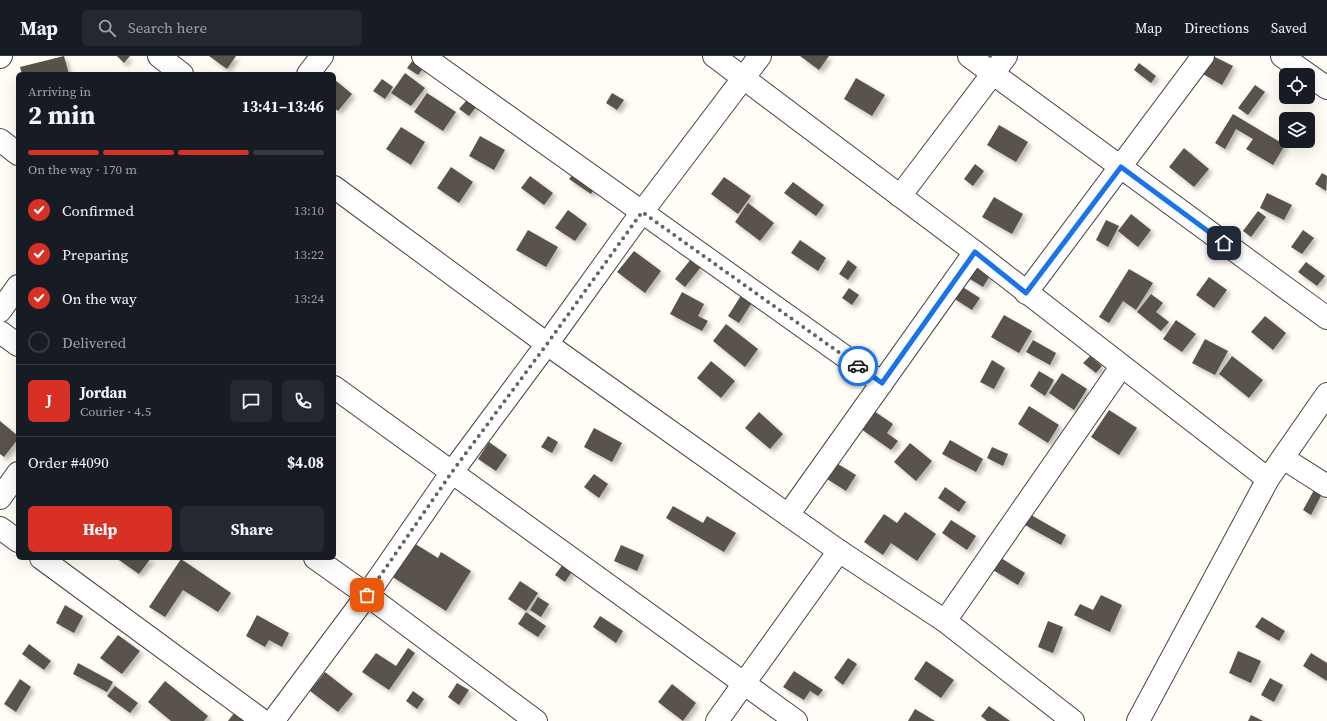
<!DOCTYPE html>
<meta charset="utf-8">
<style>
body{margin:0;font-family:"Source Serif 4",serif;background:#242831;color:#f1f3f6;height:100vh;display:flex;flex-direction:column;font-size:15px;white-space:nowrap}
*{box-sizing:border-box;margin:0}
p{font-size:13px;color:#9ea1a6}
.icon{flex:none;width:22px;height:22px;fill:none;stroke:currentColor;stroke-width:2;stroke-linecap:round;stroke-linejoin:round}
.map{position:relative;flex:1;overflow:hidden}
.sheet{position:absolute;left:16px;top:16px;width:320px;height:488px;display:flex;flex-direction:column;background:#171b24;border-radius:6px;box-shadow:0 4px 16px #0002}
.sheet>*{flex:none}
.tools{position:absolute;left:1279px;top:12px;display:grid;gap:8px}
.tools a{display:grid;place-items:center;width:36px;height:36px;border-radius:6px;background:#171b24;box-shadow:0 4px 16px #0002;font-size:20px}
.pin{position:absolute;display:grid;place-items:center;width:34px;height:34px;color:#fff;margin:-17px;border-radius:8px;box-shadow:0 2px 6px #0006}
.courier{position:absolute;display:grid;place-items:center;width:40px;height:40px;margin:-20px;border:3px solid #1a73e8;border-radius:50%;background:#fff;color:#222;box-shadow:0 1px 5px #0007}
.headline em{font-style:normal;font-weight:700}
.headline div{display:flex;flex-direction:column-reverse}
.headline{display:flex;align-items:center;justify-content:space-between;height:68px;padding:0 12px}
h1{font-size:26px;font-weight:700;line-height:30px}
.bar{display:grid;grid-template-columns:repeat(4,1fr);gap:6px 4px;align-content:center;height:48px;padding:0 12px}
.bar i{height:5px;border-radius:3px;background:#363941}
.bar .active{background:#d93025}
.bar p{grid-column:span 4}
.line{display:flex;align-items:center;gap:10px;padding:0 12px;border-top:1px solid #363941}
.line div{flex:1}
.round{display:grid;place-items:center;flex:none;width:42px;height:42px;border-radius:6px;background:#242831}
ol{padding:0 12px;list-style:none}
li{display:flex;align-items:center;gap:12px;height:44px}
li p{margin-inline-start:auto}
li .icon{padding:4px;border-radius:50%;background:#d93025;color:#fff;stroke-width:4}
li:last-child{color:#9ea1a6}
li i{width:22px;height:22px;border:2px solid #363941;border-radius:50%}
.primary-button{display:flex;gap:8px;margin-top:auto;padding:8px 12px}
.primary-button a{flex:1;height:46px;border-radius:6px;background:#d93025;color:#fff;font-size:16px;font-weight:700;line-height:46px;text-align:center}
.primary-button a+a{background:#242831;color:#f1f3f6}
header{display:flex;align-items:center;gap:24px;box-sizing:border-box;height:56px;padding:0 20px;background:#171b24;border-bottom:1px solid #363941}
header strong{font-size:19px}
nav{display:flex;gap:22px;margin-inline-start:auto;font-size:14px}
.search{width:280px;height:36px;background:#242831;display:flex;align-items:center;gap:10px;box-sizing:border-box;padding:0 14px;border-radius:6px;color:#9ea1a6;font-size:15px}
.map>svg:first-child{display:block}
</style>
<header>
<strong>Map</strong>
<div class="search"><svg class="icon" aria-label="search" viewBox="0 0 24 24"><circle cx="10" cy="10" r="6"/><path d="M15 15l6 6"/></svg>Search here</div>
<nav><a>Map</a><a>Directions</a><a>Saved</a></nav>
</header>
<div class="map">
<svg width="1327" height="665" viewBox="0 0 1327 665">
<defs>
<filter id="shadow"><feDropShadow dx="3.5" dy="3.5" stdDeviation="2" flood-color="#0004"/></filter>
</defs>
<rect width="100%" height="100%" fill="#fffdf5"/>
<g fill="#5a524d" filter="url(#shadow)">
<path d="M64,0L69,18H22L20,11Z"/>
<path d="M117,0H130L124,7Z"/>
<path d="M209,0H236L227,13Z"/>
<path d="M416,0L428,6L418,19L407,12Z"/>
<path d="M800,0H829L819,14Z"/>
<path d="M1213,0L1233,10L1222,29L1203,18Z"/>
<path d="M1139,7L1156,20L1151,27L1134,14Z"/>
<path d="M405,17L425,32L411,50L391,37Z"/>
<path d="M856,22L885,39L872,60L844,43Z"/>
<path d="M334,23L352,38L338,55L334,52Z"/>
<path d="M382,23L393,31L385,43L373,35Z"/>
<path d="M1255,29L1265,36L1248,59L1238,52Z"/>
<path d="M427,37L456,56L443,75L414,56Z"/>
<path d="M612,37L624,44L617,54L606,47Z"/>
<path d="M471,39L480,46L469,60L459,53Z"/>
<path d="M1233,58L1285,89L1273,109L1246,93L1253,83L1236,73L1225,93L1215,87Z"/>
<path d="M999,69L1028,86L1016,106L987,89Z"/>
<path d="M401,71L425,86L411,109L386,93Z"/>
<path d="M480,80L505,94L494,114L469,100Z"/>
<path d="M1184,92L1209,113L1194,131L1169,111Z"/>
<path d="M975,108L984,115L973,130L964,123Z"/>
<path d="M451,111L473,126L459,147L437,132Z"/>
<path d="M574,117L595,131L591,138L569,123Z"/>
<path d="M1322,117L1327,120L1326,135L1315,128Z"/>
<path d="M530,120L553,137L544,149L521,132Z"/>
<path d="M724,121L751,140L738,158L711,138Z"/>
<path d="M793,126L824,149L816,160L784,137Z"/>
<path d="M1267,137L1292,149L1284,164L1260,152Z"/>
<path d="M994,141L1023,158L1012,178L982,161Z"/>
<path d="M748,147L774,167L760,185L735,166Z"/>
<path d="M568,154L587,168L575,185L555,172Z"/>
<path d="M1258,155L1266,161L1251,181L1243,175Z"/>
<path d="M1131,158L1151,174L1138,191L1118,175Z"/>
<path d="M1106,164L1119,170L1108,191L1096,184Z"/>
<path d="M528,174L558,191L546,211L516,194Z"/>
<path d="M1303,174L1314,182L1302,198L1291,191Z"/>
<path d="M800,184L826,202L818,215L791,197Z"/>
<path d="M634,195L661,215L645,237L617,216Z"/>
<path d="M973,201L994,213L983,231L962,218Z"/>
<path d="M691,203L701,211L685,231L675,223Z"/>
<path d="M848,204L857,211L848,224L839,218Z"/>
<path d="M1306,206L1325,220L1317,230L1298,216Z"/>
<path d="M1129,213L1153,227L1136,254L1123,245L1109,267L1099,261Z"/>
<path d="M1209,221L1227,234L1214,252L1196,239Z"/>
<path d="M961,230L980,242L972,254L953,242Z"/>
<path d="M849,232L859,239L852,249L842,242Z"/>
<path d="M682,236L704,248L698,260L708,265L702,275L670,258Z"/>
<path d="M742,238L753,245L739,267L728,260Z"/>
<path d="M1151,238L1163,247L1156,256L1169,266L1161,275L1137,256Z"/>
<path d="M1004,259L1032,275L1019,297L991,281Z"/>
<path d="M1265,260L1286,277L1273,294L1251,276Z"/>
<path d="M1176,264L1196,278L1182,296L1163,283Z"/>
<path d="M726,268L758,293L745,311L713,285Z"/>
<path d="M1205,283L1228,295L1215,319L1192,307Z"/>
<path d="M1033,284L1056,297L1050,309L1026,296Z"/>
<path d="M1090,300L1102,310L1096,317L1083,307Z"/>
<path d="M1232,300L1263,324L1249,342L1219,318Z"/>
<path d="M992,304L1005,312L994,333L980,326Z"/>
<path d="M711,305L735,325L721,342L697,322Z"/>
<path d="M1039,315L1054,324L1045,340L1030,330Z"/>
<path d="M1062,317L1087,333L1074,354L1049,337Z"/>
<path d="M1029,350L1059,369L1048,387L1018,368Z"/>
<path d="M1109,354L1137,372L1119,399L1091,381Z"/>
<path d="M874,355L893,368L887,377L898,385L891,394L861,373Z"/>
<path d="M759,356L783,378L770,393L745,372Z"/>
<path d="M0,365L18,380V383L4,401L0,398Z"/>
<path d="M594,372L622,387L612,406L584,391Z"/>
<path d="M548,380L558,386L552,397L541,391Z"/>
<path d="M950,384L983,403L976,416L942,398Z"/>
<path d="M489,386L507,399L496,415L478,403Z"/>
<path d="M910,387L932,405L916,425L894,406Z"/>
<path d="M992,391L1008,398L1003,410L987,402Z"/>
<path d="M833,405L856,419L846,435L824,421Z"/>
<path d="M594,418L608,428L599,442L584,431Z"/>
<path d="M945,431L966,446L959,456L938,442Z"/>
<path d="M1314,434L1322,438L1311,459L1303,454Z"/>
<path d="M673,450L703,467L707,460L736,477L724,496L666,462Z"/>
<path d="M905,456L936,478L917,505L891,487L883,499L864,486L884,458L897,467Z"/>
<path d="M1031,459L1066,479L1061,489L1025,469Z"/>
<path d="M951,464L976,480L967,494L942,477Z"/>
<path d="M412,486L438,502L441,496L471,515L446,555L391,520Z"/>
<path d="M621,489L644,499L637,515L614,505Z"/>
<path d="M116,502H151L139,518Z"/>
<path d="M1001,502L1025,517L1018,529L993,514Z"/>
<path d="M181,503L231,537L218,556L183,534L165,561L149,551Z"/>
<path d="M563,508L573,514L565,526L555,519Z"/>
<path d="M520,525L538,537L526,555L508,543Z"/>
<path d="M1101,539L1122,549L1110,576L1074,559L1080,548L1093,554Z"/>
<path d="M538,541L549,548L541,561L530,554Z"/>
<path d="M65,549L83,560L74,577L56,567Z"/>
<path d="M526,556L546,570L538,581L518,568Z"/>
<path d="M257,559L289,577L282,591L269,584L265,591L246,580Z"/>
<path d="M600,560L623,575L616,587L593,571Z"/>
<path d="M1262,561L1285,575L1279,585L1255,571Z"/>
<path d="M1048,565L1063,571L1053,597L1038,591Z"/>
<path d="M118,579L140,595L122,618L100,602Z"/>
<path d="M29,588L51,605L44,614L22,598Z"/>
<path d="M408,592L415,597L389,634L362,616L376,597L396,610Z"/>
<path d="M1238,595L1261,605L1251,627L1229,617Z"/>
<path d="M1311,597L1327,607V625L1303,610Z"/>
<path d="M848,602L857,608L843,629L834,622Z"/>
<path d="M926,605L954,624L941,642L914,623Z"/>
<path d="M78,607L113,626L107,636L73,618Z"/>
<path d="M794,615L823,634L818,640L810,635L804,644L783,631Z"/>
<path d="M325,616L353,638L338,656L310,635Z"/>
<path d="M1270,622L1283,629L1274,646L1261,639Z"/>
<path d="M20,623L31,631L16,656L4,648Z"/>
<path d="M165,625L208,660L204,665H171L148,646Z"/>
<path d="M457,627L469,634L459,649L448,641Z"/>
<path d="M672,628L696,647L683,665L658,646Z"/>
<path d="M115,630L138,647L130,657L107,640Z"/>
<path d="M413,635L424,643L417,653L406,645Z"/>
<path d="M989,650L1010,665H987L981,660Z"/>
<path d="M238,652L256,665H228Z"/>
<path d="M915,653L935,665H908Z"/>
<path d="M1251,659L1263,665H1248Z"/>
</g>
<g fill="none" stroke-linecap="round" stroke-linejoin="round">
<g stroke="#444" stroke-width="24">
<g id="street">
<path d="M159,0L182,18"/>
<path d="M423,0L882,327"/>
<path d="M714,0L975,196L1268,423"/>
<path d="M969,0L1327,262"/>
<path d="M1282,0L1327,32"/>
<path d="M0,1L1,0"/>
<path d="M308,18L322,0"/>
<path d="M0,84L18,98"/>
<path d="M334,131L547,288L788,459L839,495L945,565L1073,665"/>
<path d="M900,140L1006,0"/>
<path d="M1026,237L1203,0"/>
<path d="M0,255L18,230"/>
<path d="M0,276L18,289"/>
<path d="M334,331L796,665"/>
<path d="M1283,402L1327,430"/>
<path d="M0,442L18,417"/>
<path d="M788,459L975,196"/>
<path d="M0,472L18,485"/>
<path d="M41,502L263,665"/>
<path d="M315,502L367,539L536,665"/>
<path d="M945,565L1121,311"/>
<path d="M273,665L367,539L452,416L547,288L642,156L760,0"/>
<path d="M717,665L839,495"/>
<path d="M1138,665L1268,423L1327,338"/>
</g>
</g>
<use href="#street" stroke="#fff" stroke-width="22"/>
</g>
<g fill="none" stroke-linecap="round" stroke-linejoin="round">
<path stroke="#646461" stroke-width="4" stroke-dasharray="0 7.2" d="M367,539L452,416L547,288L642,156L858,310"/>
<path stroke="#1a73e8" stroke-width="5" d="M858,310L882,327L975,196L1026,237L1121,111L1224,187"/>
</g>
</svg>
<div class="tools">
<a><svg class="icon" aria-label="locate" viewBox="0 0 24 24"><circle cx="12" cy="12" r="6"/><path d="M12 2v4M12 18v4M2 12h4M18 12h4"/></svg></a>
<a><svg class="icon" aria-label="layers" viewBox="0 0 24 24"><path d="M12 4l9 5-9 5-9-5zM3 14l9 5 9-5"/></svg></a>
</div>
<div class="pin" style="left:367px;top:539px;background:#ea580c"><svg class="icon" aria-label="bag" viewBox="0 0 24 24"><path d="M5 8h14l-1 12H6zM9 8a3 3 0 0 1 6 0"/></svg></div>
<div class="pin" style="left:1224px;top:187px;background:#1f2937"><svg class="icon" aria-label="home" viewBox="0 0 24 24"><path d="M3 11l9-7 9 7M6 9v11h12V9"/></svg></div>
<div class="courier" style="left:858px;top:310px"><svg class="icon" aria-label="car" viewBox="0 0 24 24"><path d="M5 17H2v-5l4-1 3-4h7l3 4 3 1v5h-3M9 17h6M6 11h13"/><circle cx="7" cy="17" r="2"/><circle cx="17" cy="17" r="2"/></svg></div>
<section class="sheet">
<div class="headline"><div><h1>2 min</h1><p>Arriving in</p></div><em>13:41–13:46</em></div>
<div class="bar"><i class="active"></i><i class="active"></i><i class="active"></i><i></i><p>On the way · 170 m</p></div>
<ol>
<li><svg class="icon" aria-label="check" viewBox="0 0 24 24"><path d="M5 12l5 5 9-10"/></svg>Confirmed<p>13:10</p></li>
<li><svg class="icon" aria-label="check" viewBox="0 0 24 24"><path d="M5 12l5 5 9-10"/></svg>Preparing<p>13:22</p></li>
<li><svg class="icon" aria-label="check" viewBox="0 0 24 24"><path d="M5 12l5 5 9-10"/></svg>On the way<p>13:24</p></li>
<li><i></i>Delivered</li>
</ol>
<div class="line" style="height:72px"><b class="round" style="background:#d93025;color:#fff">J</b><div><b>Jordan</b><p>Courier · 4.5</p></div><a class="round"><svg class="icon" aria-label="chat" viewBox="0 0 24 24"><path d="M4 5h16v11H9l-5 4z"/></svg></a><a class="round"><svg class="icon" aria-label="phone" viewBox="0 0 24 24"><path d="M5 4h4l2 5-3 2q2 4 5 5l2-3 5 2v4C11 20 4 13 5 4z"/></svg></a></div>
<div class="line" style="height:52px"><div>Order #4090</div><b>$4.08</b></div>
<div class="primary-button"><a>Help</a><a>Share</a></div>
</section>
</div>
